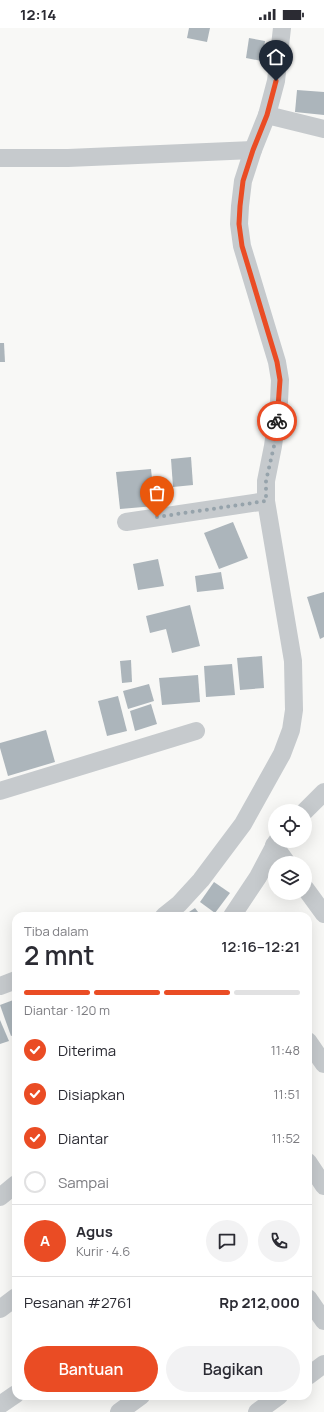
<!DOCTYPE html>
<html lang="id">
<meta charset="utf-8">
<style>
body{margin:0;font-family:Manrope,sans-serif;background:#f2f2f3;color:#2b2b33;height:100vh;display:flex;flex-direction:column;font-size:15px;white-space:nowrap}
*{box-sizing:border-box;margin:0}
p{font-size:13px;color:#7c7c81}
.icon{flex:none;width:22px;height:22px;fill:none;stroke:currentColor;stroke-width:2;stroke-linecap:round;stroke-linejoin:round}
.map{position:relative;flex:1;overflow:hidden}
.sheet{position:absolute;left:12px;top:884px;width:300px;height:488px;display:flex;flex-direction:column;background:#fff;border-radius:12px;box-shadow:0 4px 16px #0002}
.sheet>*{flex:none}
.buttons{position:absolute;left:268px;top:776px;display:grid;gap:8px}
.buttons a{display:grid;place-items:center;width:44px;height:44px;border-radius:50%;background:#fff;box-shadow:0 4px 16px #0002;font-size:20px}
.pin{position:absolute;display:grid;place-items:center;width:34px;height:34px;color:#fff;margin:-41px -17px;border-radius:50% 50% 50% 0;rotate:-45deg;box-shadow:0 0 4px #0007}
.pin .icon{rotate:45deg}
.courier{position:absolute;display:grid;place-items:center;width:40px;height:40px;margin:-20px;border:3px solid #ea4c24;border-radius:50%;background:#fff;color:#222;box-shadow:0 1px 5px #0007}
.summary em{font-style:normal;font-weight:600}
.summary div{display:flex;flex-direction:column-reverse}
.summary{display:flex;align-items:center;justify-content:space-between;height:68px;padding:0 12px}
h1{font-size:26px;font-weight:600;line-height:30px}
.bar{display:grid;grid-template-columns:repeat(4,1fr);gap:6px 4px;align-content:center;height:48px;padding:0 12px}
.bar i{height:5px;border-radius:3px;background:#e1e1e2}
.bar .on{background:#ea4c24}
.bar p{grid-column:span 4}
.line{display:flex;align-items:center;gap:10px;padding:0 12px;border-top:1px solid #e1e1e2}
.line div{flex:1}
.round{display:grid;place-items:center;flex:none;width:42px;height:42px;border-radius:21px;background:#f2f2f3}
ol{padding:0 12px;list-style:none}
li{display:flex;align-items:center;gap:12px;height:44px}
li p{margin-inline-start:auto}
li .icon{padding:4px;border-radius:50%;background:#ea4c24;color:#fff;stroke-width:4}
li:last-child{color:#7c7c81}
li i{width:22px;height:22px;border:2px solid #e1e1e2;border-radius:50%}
.action{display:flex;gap:8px;margin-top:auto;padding:8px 12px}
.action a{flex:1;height:46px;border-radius:24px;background:#ea4c24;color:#fff;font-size:16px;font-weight:600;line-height:46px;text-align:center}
.action a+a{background:#f2f2f3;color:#2b2b33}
.status{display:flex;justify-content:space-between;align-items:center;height:28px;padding:0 20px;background:#fff;direction:ltr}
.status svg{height:11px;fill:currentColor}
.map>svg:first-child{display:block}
</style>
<div class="status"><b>12:14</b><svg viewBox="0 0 49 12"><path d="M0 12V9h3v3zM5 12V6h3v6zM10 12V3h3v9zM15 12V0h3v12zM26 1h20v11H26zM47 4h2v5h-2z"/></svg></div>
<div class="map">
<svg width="324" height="1384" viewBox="0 0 324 1384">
<rect width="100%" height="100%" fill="#f8f8f6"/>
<g fill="#acb5bb">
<path d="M189,0H210L207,14L187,10Z"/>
<path d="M249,10L265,13L262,33L246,30Z"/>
<path d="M297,62L324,64V87L295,84Z"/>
<path d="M0,315H4L5,334H0Z"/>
<path d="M191,429L193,457L173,459L171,431Z"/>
<path d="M151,441L155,478L120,481L116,444Z"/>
<path d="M233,494L248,530L219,541L204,505Z"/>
<path d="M158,531L164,558L138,562L133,536Z"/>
<path d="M221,544L224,561L197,564L195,548Z"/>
<path d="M324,564V609L320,611L307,569Z"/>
<path d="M190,577L200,618L172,625L166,601L150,605L146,588Z"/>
<path d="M262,628L264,660L240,662L237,630Z"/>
<path d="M131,632L132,654L122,655L120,633Z"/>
<path d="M232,636L235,667L206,669L204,638Z"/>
<path d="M198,647L200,674L162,677L159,650Z"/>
<path d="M149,656L154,673L128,681L123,663Z"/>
<path d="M118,668L127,703L107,708L98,673Z"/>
<path d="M151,676L157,696L135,703L130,683Z"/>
<path d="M46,702L55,734L8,748L0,720V715Z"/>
<path d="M214,854L230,865L215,885L200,874Z"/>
<path d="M195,880L201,888H183Z"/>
<path d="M16,971V1006L11,1008L0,977Z"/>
<path d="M0,992L9,1013L0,1016Z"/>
</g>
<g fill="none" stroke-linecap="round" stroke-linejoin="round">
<g stroke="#c6cacd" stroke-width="18">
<path d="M267,87L324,101"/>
<path d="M0,130H68L253,122"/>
<path d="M126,494L266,473"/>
<path d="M0,763L196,703"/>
<path d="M305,783L324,764"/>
<path d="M274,817L287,835"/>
<path d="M305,860L324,886"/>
<path d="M164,888L179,876L201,852L243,796L282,726L291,702L294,682L293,633L266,473V453L273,418L279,374L280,352L277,334L242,218L239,196L240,178L243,153L253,122L267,87L276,53L282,0"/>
<path d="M232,888L258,849L277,813"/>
<path d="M0,958L16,952"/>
<path d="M308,1013L324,1036"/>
<path d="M308,1134L324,1158"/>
<path d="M0,1169L16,1156"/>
<path d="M308,1270L324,1293"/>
<path d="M0,1281L16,1269"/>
<path d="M308,1348L324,1336"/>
<path d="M0,1377L16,1366"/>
<path d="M119,1384L141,1368"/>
<path d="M257,1384L279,1368"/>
</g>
</g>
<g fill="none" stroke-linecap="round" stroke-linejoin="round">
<path stroke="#96a3ab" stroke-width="4" stroke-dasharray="0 7.2" d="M157,489L266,473V453L274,418L277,393"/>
<path stroke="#ea4c24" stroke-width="5" d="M276,53L267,87L253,122L243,153L240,178L239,196L242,218L277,334L280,352L277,393"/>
</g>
</svg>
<div class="buttons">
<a><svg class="icon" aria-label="locate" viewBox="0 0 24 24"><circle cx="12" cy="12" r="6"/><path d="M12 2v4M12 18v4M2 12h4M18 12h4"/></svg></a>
<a><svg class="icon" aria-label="layers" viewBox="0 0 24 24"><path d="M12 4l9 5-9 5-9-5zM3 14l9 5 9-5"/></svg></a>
</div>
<div class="pin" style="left:157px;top:489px;background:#ea580c"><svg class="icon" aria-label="bag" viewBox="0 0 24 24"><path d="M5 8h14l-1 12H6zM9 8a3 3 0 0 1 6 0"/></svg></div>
<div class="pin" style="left:276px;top:53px;background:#1f2937"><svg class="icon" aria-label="home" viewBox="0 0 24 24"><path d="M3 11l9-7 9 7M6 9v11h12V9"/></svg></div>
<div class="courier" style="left:277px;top:393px"><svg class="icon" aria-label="bike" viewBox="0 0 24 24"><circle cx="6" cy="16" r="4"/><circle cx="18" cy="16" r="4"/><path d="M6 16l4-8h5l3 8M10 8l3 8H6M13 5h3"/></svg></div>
<section class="sheet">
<div class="summary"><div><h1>2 mnt</h1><p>Tiba dalam</p></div><em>12:16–12:21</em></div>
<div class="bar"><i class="on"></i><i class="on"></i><i class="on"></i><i></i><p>Diantar · 120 m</p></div>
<ol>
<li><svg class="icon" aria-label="check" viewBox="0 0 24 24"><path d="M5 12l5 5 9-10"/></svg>Diterima<p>11:48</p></li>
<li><svg class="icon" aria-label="check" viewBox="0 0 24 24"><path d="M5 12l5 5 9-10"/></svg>Disiapkan<p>11:51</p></li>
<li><svg class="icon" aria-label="check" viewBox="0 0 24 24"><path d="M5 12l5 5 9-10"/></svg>Diantar<p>11:52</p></li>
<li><i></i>Sampai</li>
</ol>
<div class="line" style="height:72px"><b class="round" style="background:#ea4c24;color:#fff">A</b><div><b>Agus</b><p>Kurir · 4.6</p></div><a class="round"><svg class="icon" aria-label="chat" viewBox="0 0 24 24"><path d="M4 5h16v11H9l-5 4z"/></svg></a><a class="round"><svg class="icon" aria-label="phone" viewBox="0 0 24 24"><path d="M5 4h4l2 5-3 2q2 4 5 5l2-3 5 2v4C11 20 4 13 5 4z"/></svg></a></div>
<div class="line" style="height:52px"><div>Pesanan #2761</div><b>Rp 212,000</b></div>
<div class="action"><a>Bantuan</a><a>Bagikan</a></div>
</section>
</div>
